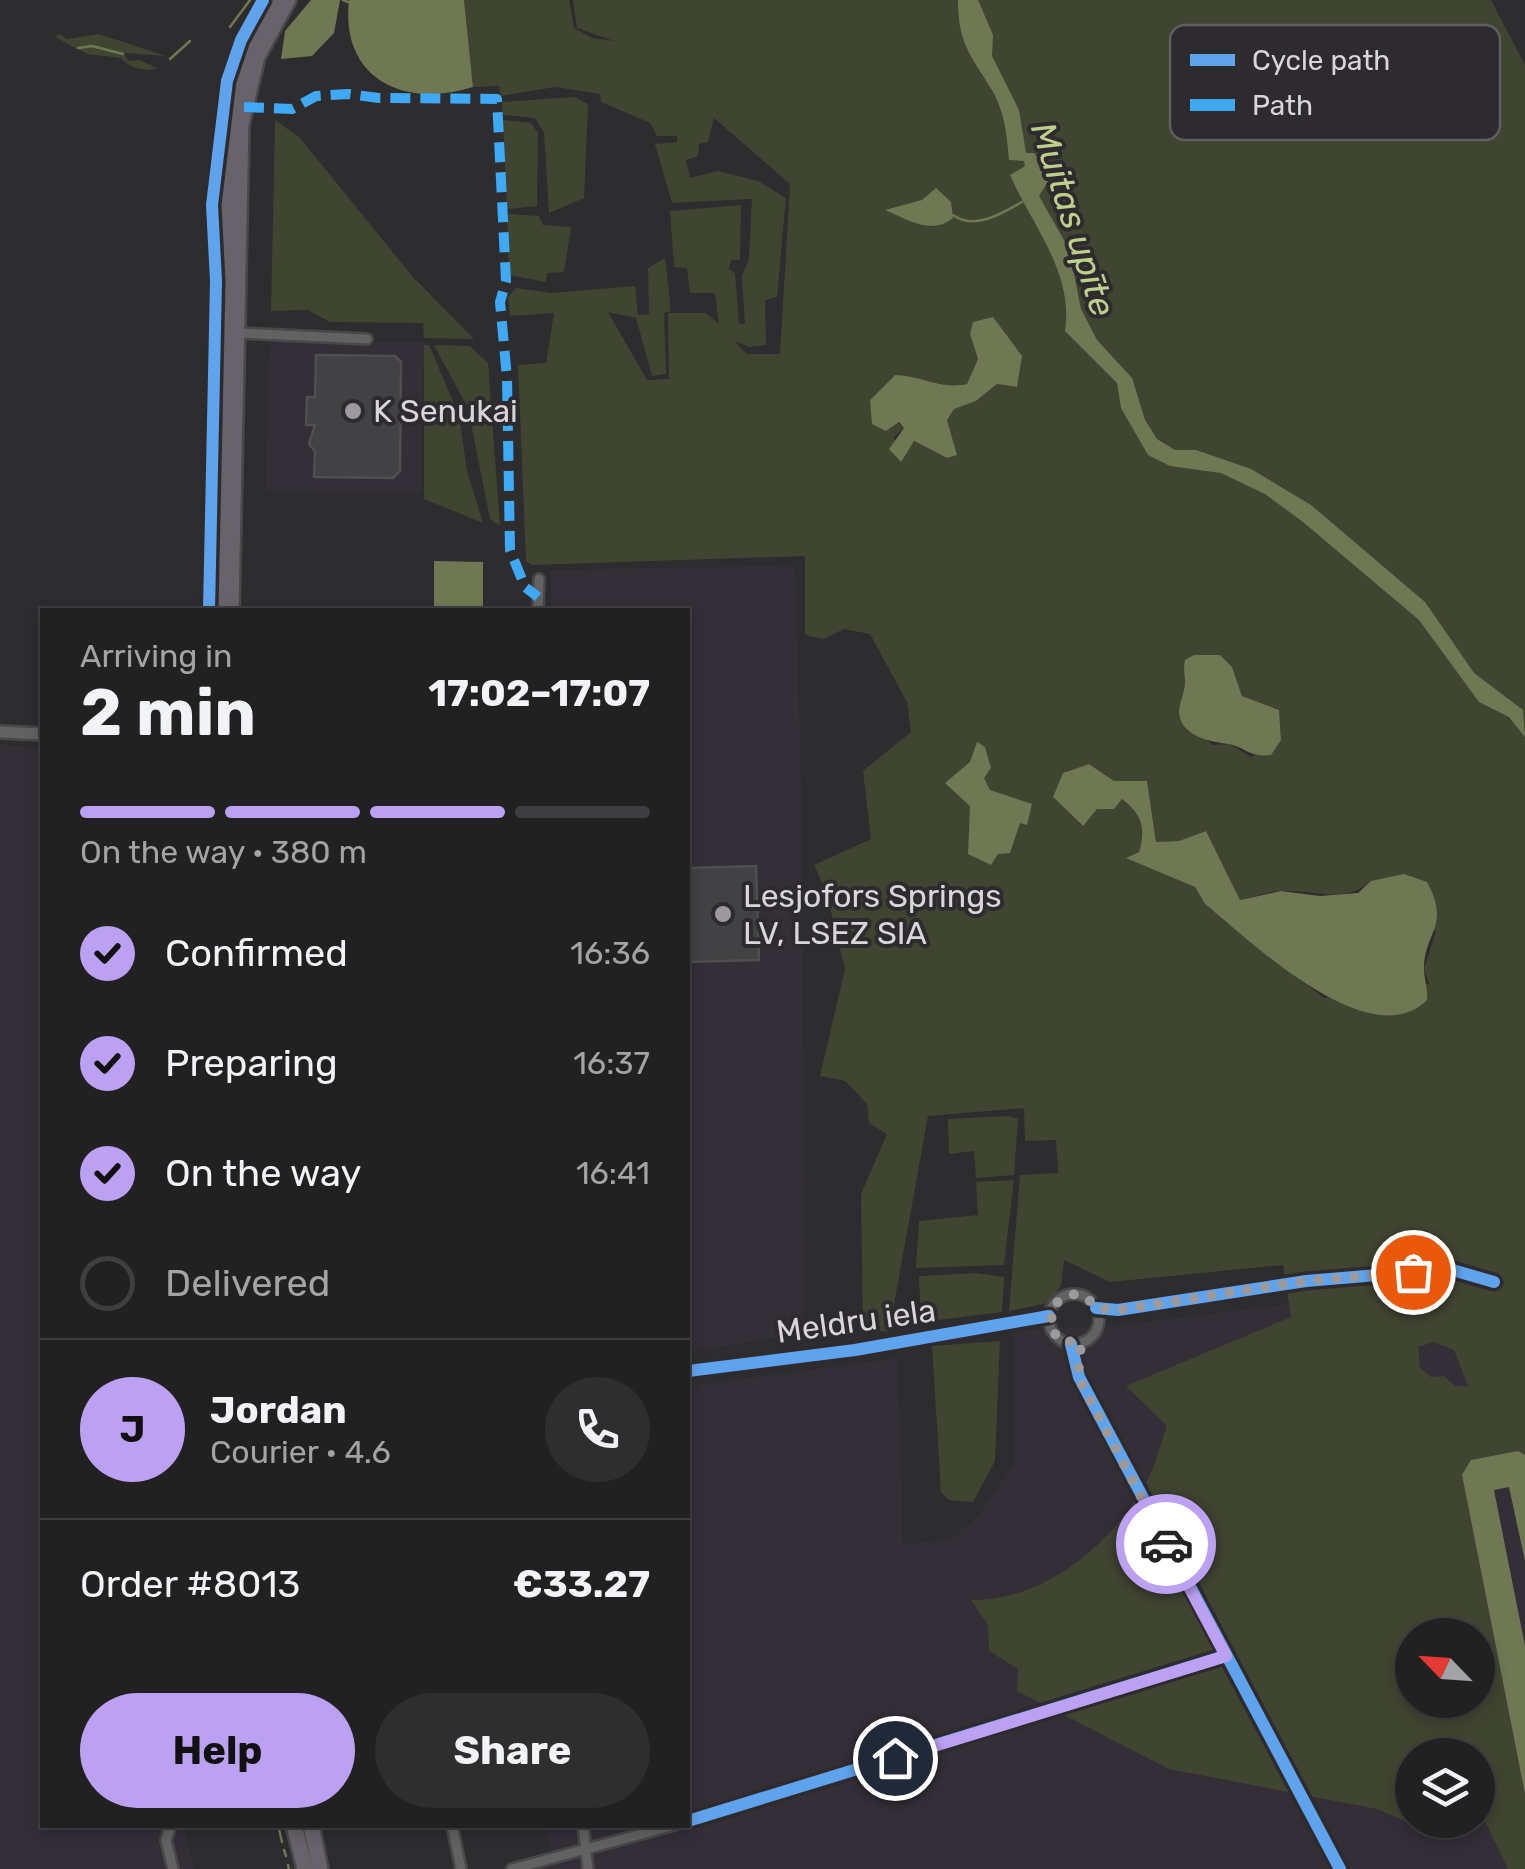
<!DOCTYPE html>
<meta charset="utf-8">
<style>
body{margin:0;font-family:Rubik,sans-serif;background:#2e2e2f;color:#f1f3f6;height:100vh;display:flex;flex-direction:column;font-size:38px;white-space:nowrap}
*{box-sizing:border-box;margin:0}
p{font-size:32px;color:#a2a3a5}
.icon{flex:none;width:55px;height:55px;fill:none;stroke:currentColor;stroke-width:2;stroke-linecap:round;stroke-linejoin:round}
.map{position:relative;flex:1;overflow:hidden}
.panel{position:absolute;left:40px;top:608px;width:650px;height:1220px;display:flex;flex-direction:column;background:#222122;border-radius:0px;box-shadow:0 5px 15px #0003,0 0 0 2px #3f3e40}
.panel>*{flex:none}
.needle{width:65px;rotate:295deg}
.fabs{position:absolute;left:1395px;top:1618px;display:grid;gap:20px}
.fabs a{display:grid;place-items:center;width:100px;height:100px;border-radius:50%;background:#222122;box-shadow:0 5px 15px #0003,0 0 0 2px #3f3e40;font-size:50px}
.pin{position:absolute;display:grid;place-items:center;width:85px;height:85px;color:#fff;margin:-42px;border:5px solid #fff;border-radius:50%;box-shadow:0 2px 10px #0007}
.courier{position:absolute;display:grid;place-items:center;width:100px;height:100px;margin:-50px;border:8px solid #bca0f2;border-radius:50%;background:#fff;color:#222;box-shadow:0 2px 12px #0007}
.summary em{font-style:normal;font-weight:700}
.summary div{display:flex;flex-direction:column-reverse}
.summary{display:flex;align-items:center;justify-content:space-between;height:170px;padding:0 40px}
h1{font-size:65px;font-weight:700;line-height:75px}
.bar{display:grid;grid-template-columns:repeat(4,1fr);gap:15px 10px;align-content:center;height:120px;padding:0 40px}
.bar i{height:12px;border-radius:8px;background:#3f3e40}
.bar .current{background:#bca0f2}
.bar p{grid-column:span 4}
.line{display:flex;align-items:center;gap:25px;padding:0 40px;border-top:2px solid #3f3e40}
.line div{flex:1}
.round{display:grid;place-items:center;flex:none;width:105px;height:105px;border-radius:52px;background:#2e2e2f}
ol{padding:0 40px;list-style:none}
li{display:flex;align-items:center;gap:30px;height:110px}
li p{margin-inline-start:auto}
li .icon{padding:10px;border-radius:50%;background:#bca0f2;color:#111;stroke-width:4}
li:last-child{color:#a2a3a5}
li i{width:55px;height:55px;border:5px solid #3f3e40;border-radius:50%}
.button{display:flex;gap:20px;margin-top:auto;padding:20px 40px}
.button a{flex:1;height:115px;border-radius:60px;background:#bca0f2;color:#111;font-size:40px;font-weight:700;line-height:115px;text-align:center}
.button a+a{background:#2e2e2f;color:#f1f3f6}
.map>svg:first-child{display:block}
</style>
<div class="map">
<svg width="1525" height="1869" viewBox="0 0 1525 1869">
<rect width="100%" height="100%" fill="#2d2c2e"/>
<g fill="#342e37" fill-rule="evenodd">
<path d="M269,340L424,342L421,494L266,491Z"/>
<path d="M795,565L803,840L804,1333L688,1352V610H551L550,570Z"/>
<path d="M0,744L42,748V1825H183L194,1869H0Z"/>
<path d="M1525,1274V1869H540L551,1866L547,1825H688V1386L898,1358L903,1544L952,1539L981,1512L1014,1463L1013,1330L1120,1325ZM1412,1635H1478V1700H1412ZM1412,1755H1478V1820H1412Z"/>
</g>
<g fill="#404531" fill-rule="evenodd">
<path d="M464,0H569L574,28L592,38L614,41L577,28L573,0H1491L1525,65V1455L1518,1451L1462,1476L1525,1794V1869H1508L1478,1807V1755H1412V1820H1425L1419,1827L1377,1809L1169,1769L1017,1691L1018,1669L989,1651L988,1625L971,1600C1044,1601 1109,1546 1145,1485C1155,1467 1160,1445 1167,1426L1126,1386L1291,1317L1283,1265L1110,1282L1064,1260L1061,1286L1048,1303L1009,1311L1020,1175L1058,1173L1056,1140L1025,1141L1024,1108L928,1116L889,1332L863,1329L861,1194L887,1134L869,1123L867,1104L845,1081L820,1076L845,969L826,891L814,865L871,839L863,771L911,732L907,702L870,634L844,629L823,639L805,635V556L532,565L526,561L518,365L546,363L554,313L510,316L508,297L516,288L552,293L635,286L638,315L649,314L648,268L665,258L671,311L664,313L666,374L652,376L636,318L608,312L647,380L669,379L668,313H706L719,324L715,293H690L687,268L674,267L670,211L741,205L740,260H731L729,269L735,273L739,324H745L742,276L749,259L752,199L672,203L655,144L677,142V136H657L650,123L601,102L600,94L555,87L501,96L499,86L473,87ZM714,118L790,184L780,354H747L734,341L749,347L766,345L765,300L777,297L786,198L758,181L718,171L690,178L686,160L698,156L699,144L708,142ZM970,334L1016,387L997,384L976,401L954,408L947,420L957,455L947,458L913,441L900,461L894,437L904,428L870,400L895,375C921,375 939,390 967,384L978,359ZM1232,667L1242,696L1279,710L1281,740L1251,757L1230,744L1212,745L1180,713L1186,680ZM1089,764L1114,781H1147L1156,842L1179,841L1206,831L1240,900C1253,897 1266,892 1279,891C1312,888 1343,906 1371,881L1436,932L1424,968L1429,984L1324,998L1205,904L1195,887L1128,857L1139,852C1146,828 1141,814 1122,799L1114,809H1097L1082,826L1053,797L1063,773ZM1434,1342L1454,1350L1468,1386H1455L1444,1376L1431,1377L1420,1368L1418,1347ZM1412,1635H1478V1700H1412Z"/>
<path d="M59,34L67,39L99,34L166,56L124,53L128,61L140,60L158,69C144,71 130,69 121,58L87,54L55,37Z"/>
<path d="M575,97L588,104L584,198L549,213L544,133L535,118L503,115L502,102Z"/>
<path d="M275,120L300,138L412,276L474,339L424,338L423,323L330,322L308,310L271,311Z"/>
<path d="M503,120L531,123L538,133L537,206L507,209Z"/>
<path d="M507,214L539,216L543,225L571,227L564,272L547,273L546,282L509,275Z"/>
<path d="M424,345H429L459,415L467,471L483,523L424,499Z"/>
<path d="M434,345L470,346L488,363L500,526L490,519L468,408Z"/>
<path d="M1009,1116L1018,1119L1014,1175L976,1178L974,1151L949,1154L948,1119Z"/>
<path d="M1014,1180L1004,1265L916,1268L919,1221L978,1215L976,1182Z"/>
<path d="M976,1273L1004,1277L1002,1312L921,1322L919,1276Z"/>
<path d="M1000,1341L995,1461L973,1502L949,1500L941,1492L932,1346Z"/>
</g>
<g fill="#6f7853">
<path d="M311,0H340L334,33L312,56L281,59L285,31Z"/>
<path d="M349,0H464L473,87C404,109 340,79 349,0Z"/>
<path d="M958,0H978L993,35L992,56L1019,110L1026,153H1034L1052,175L1039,196L1069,249L1081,309L1097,340L1132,378L1145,420L1157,439L1175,450H1196L1251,469L1311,505L1425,602L1474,673L1523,710L1525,737L1509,717L1479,702L1419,620L1303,522L1265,494L1221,473L1170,466L1148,455L1121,408L1117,383L1065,331C1074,273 1032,225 1010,175L1025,166L1024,161L1009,160C1007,137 1005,113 993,92C972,56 958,46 958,0Z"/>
<path d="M936,188L951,202L953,218C931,236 907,219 885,210L922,200Z"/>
<path d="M993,317L1022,356L1017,387L997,384L976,401L954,409L947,420L957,455L947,458L914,441L901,462L889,449L904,428L899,422L886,431L872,424L870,400L895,375C921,375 939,390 967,384L978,359L970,334L973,322Z"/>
<path d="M434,561L483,562V610H434Z"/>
<path d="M1194,655H1220L1232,667L1242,696L1279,710L1281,740L1271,755C1247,757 1246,747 1228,744C1211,742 1181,736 1179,713C1179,703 1185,692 1185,682C1185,673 1183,669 1185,660Z"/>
<path d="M977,742L985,747L991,768L984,778L990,790L1032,804L1027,825L1020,823L1010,853L998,854L991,865L968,854L970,806L945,783L970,762Z"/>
<path d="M1089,764L1114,781H1147L1156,842L1179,841L1206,831L1240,900L1281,891L1320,896L1358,893L1371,881L1404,874L1427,882C1451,926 1424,933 1424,968C1424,979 1428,988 1427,1000C1369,1057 1250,940 1205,904L1195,887L1126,858L1139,852C1146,829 1142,814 1122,799L1114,809H1097L1083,826L1053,797L1063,773Z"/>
<path d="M1518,1451L1525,1455V1561L1509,1487L1494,1490L1525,1646V1794L1462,1475L1471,1460Z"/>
</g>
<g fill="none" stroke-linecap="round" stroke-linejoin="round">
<g stroke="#6f7853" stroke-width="2.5">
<path d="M343,0L348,2"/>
<path d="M230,27L250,0"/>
<path d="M78,48L92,46L123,54"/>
<path d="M170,59L190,41"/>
<path d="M953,215C975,231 1002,213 1022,202"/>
<path d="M278,1825L282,1842"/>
<path d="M284,1850L286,1856"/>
<path d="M288,1865L289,1869"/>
</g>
</g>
<g fill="#424143" stroke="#504f50" stroke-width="2.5">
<path d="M316,355L395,356L401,362L400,471L393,478L314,477L315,451L309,444L315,425H306L307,397H315Z"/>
<path d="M756,866L759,960L688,962V868Z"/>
</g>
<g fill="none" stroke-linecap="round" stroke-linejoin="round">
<g stroke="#484749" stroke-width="14">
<g id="street">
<path d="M238,333L367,339"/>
<path d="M538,610L539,579"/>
<circle cx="1074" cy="1319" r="25"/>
<path d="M1096,1308L1118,1310L1306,1281L1449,1269L1494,1282"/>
<path d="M1071,1344L1079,1377L1340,1869"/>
<path d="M688,1371L855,1350L1049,1316"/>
<path d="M688,1821L1225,1656"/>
<path d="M171,1825L166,1840L173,1869"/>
<path d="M452,1825L461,1869"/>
<path d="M583,1825L588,1869"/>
<path d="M512,1869L675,1825"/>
</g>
</g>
<g stroke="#484749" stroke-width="16">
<path id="secondary" d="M0,732L42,734"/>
</g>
<g stroke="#484749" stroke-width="20">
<g id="highway">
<path d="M217,610L229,113L240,67L273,0"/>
<path d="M231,610L241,125L257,57L288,0"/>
<path d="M294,1825L305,1869"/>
<path d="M311,1825L320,1869"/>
</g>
</g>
<use href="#street" stroke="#636263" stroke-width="9"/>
<use href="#secondary" stroke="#636263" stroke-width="11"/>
<use href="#highway" stroke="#68626a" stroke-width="15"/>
<path stroke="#3fa9f5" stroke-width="10" stroke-dasharray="20 10" stroke-linecap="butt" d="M244,107L292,109L316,96L348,94L379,98L497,99L506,281L500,302L507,378L510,550L525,587L538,597"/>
<g stroke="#2e2b2f" stroke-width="19">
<g id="cycleway">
<path d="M209,610L216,281L212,205L227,81L241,40L263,0"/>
<path d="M1096,1308L1118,1310L1306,1281L1449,1269L1494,1282"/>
<path d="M1071,1344L1079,1377L1340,1869"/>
<path d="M688,1371L855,1350L1049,1316"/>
<path d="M688,1821L1225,1656"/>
</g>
</g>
<use href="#cycleway" stroke="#60a3ed" stroke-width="12"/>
</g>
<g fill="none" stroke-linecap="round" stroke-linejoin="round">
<path stroke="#9c9a9d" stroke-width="10" stroke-dasharray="0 18" d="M1166,1544L1078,1377L1081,1343L1059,1340L1050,1326L1054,1304L1075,1294L1089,1300L1096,1308L1118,1310L1306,1281L1413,1272"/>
<path stroke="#bca0f2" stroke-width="12" d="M895,1758L1226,1656L1166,1544"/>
</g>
<g fill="#9c9a9d" stroke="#2e2b2f" stroke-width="4">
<circle cx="353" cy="411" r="10"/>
<circle cx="723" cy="914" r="10"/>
</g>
<g text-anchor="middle" stroke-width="8" stroke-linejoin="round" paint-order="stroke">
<g font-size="32" fill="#d8d6d9" stroke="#2e2b2f" text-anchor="start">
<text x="373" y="422">K Senukai</text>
<text x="743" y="907">Lesjofors Springs<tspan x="743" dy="37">LV, LSEZ SIA</tspan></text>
</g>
<g font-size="32" fill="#d8d6d9" stroke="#2e2b2f">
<text transform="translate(856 1321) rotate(-8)" y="11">Meldru iela</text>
</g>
<g font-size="35" font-style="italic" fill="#bdcf8b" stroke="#2e2b2f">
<text transform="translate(1073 219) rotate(72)" y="12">Muitas upīte</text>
</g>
</g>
<rect x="1170" y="25" width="330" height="115" rx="15" fill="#2e2b2f" stroke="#615e62" stroke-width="2.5"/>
<rect x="1190" y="54" width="45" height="12" fill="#60a3ed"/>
<rect x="1190" y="99" width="45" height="12" fill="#3fa9f5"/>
<g font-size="28" fill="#d8d6d9">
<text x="1252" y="70">Cycle path</text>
<text x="1252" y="115">Path</text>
</g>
</svg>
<div class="fabs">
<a><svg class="needle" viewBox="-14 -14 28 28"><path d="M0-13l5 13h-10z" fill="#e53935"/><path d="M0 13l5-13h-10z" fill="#a2a3a5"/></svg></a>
<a><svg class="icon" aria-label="layers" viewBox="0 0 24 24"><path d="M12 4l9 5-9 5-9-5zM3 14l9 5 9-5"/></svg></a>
</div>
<div class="pin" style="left:1413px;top:1272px;background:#ea580c"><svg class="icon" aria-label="bag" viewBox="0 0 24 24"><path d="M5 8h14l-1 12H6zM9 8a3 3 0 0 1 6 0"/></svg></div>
<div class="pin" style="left:895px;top:1758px;background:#1f2937"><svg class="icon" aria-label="home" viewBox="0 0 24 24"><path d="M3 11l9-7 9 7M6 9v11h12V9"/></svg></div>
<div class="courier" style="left:1166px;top:1544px"><svg class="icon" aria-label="car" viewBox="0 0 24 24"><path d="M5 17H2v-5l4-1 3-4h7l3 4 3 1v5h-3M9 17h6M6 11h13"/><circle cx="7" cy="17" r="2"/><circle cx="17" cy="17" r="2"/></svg></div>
<section class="panel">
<div class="summary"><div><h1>2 min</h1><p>Arriving in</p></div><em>17:02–17:07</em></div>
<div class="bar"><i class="current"></i><i class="current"></i><i class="current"></i><i></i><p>On the way · 380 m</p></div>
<ol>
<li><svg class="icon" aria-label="check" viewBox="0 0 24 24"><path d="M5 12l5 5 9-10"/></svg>Confirmed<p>16:36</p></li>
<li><svg class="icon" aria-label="check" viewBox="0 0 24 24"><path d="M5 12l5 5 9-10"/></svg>Preparing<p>16:37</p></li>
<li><svg class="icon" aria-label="check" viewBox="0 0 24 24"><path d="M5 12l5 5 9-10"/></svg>On the way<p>16:41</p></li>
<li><i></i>Delivered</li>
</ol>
<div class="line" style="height:180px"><b class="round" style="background:#bca0f2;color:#111">J</b><div><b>Jordan</b><p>Courier · 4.6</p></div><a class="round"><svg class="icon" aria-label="phone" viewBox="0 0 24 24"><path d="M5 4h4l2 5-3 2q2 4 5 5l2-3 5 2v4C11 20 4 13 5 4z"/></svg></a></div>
<div class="line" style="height:130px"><div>Order #8013</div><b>€33.27</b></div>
<div class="button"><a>Help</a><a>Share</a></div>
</section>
</div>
